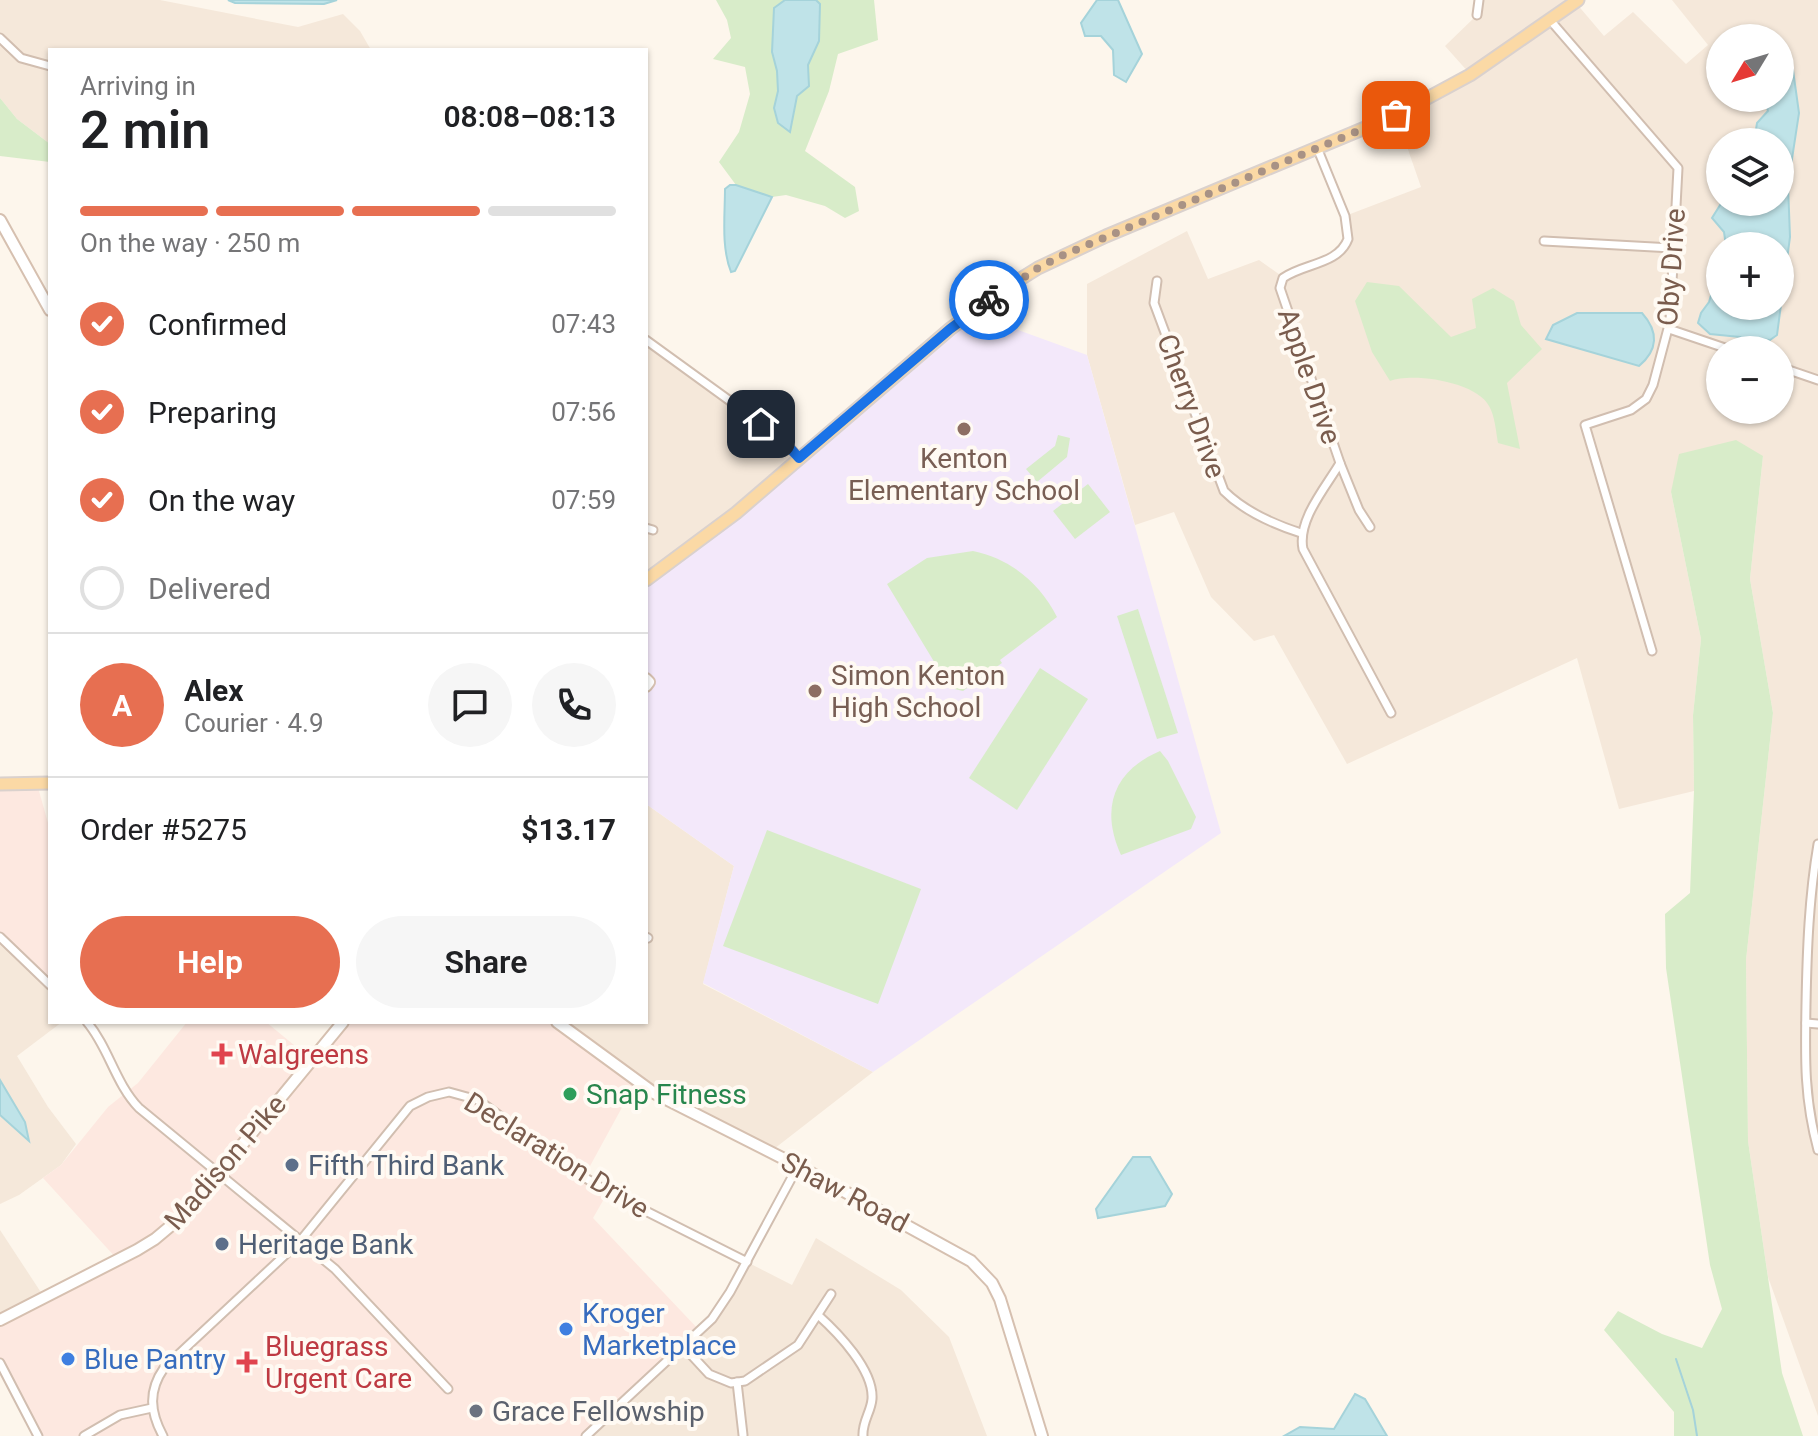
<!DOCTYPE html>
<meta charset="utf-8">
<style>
body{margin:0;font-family:Roboto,sans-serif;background:#f6f6f6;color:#202124;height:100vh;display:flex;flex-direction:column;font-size:30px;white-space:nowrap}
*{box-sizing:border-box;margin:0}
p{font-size:26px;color:#757577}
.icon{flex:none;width:44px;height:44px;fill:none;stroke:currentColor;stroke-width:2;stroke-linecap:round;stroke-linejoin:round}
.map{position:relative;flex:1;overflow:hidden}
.sheet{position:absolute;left:48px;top:48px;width:600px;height:976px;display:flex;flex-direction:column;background:#fff;border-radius:0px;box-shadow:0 2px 6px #0004}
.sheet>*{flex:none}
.needle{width:52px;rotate:232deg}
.buttons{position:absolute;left:1706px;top:24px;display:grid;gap:16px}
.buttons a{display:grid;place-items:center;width:88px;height:88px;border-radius:50%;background:#fff;box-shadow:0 2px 6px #0004;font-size:40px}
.pin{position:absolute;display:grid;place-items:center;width:68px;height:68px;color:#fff;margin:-34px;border-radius:16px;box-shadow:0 4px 12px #0006}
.courier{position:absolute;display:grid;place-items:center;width:80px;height:80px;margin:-40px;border:6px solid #1a73e8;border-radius:50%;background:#fff;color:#222;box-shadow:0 2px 10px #0007}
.summary em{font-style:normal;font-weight:600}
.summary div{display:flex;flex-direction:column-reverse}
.summary{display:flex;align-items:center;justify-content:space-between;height:136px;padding:0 32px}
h1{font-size:52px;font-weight:600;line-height:60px}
.bar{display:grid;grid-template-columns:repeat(4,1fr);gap:12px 8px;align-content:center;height:96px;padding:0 32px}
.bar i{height:10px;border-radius:6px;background:#e0e0e0}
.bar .selected{background:#e76f51}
.bar p{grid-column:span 4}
.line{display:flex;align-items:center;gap:20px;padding:0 32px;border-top:2px solid #e0e0e0}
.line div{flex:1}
.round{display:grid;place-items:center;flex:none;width:84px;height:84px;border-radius:42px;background:#f6f6f6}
ol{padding:0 32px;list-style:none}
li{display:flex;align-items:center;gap:24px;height:88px}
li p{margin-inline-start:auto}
li .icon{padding:8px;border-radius:50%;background:#e76f51;color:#fff;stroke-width:4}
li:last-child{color:#757577}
li i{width:44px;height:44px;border:4px solid #e0e0e0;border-radius:50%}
.primary-button{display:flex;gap:16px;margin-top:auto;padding:16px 32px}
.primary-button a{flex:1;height:92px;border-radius:48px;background:#e76f51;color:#fff;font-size:32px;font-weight:600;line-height:92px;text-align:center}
.primary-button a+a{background:#f6f6f6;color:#202124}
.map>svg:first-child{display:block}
</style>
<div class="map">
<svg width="1818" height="1436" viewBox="0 0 1818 1436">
<rect width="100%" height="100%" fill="#fdf6ec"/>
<g fill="#f5e8da" fill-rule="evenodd">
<path d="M0,0H160L298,27L343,14L360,31L371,50H50V144L17,119L0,98Z"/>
<path d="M1479,0H1578L1576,3L1604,36L1633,12L1686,64L1708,45L1672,0H1818V1416L1768,1277L1748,1141L1746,960L1773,713L1750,579L1763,456L1671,492L1701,639L1693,715L1694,791L1619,809L1577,658L1347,764L1274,635L1254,641L1211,597L1174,512L1135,525L1087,355V284L1187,231L1208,279L1259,260L1283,277L1337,255L1345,248V216L1421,187L1396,115L1470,74L1445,46L1477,15ZM1720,38H1780V98H1720ZM1720,142H1780V202H1720ZM1720,246H1780V306H1720ZM1720,350H1780V410H1720Z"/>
<path d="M646,340L781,438L799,458L646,580Z"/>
<path d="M646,804L734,866L703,984L873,1072L770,1152L658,1095L557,1022H646Z"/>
<path d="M0,937L50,985V1022H62L17,1056L48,1107L76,1144L61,1165L19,1195L0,1204Z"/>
<path d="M0,1230L44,1297L0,1320Z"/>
<path d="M816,1238L901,1290L949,1337L987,1436H590L700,1331L747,1262L792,1285Z"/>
</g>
<g fill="#fde8e0">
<path d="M0,784H37L50,830V985L0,937Z"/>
<path d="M187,1022H266L311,1059L344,1022H557L637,1080L584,1177L608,1192L593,1218L700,1331L592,1436H38L0,1363V1320L117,1259L43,1178L61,1165L108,1107L138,1083Z"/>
</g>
<path fill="#f3e8fa" d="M971,313L1087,355L1221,833L873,1072L703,983L734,866L646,804V580Z"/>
<g fill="#d8ecc9">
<path d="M716,0H874L878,40L838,54L829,91L805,151L855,187L859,211L845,218L825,206L786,195L772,197L736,185L719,162L739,132L750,94L745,67L713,59L731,38L727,20Z"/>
<path d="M0,98L17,119L50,144V162L0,156Z"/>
<path d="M1367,282L1399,286L1451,337L1476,328L1472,299L1493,288L1514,301L1521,325L1542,349L1507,383L1520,449L1498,443C1496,432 1495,416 1489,406C1477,382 1413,372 1390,381L1372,352L1355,301Z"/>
<path d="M1058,435L1070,438L1067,457L1037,482L1026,469L1055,446Z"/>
<path d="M1736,440L1763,456L1750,579L1773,713L1746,960L1748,1141L1782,1373L1803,1436H1674V1412L1604,1330L1618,1311L1662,1334L1702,1348L1722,1309L1710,1265L1666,968L1665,914L1690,893L1694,791L1693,715L1701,639L1671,492L1679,454Z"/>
<path d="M1088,484L1110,512L1075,539L1053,511Z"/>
<path d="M973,551C1011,559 1040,583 1057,617L1000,660L1002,663L963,691L950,688L887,584L927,558Z"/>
<path d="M1138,609L1178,733L1157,739L1117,616Z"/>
<path d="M1040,668L1088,699L1017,810L969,778Z"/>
<path d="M1160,751L1168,761L1196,817L1191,829L1121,855C1100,809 1113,771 1160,751Z"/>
<path d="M767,830L921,889L878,1004L723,946Z"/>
</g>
<g fill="#bfe3e8" stroke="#a5d3da" stroke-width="2">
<path d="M228,0H337L324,4L235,3Z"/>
<path d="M785,0H816L820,4L819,41L808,65L809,86L797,96L790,132L778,123L774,108L778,91L777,71L772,52L774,8Z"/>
<path d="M1097,0H1118L1142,54L1126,82L1114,75L1113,50L1101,36H1085L1081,23Z"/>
<path d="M1780,69L1793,70L1799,113L1788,185L1790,237L1777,335L1770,340L1710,334L1698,323L1701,313L1709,302L1720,265V306H1780V246H1726L1724,232L1712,218L1722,202H1780V142H1754L1757,123L1768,111L1764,98H1780Z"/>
<path d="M730,185H736L772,197L735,271L731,272C721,247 725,215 725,189Z"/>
<path d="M1577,313H1642C1659,332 1658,350 1639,366L1546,339L1553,325Z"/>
<path d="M0,1080L25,1122L29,1141L0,1115Z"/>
<path d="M1133,1157H1150L1172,1194L1165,1206L1098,1218L1096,1209Z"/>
<path d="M1355,1394L1365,1399L1387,1436H1284L1300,1427L1334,1429Z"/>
</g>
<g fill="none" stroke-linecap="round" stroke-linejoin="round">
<path stroke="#a5d3da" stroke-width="2" d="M1676,1359L1693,1410L1697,1436"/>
<g stroke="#d1beb0" stroke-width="11">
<g id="street">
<path d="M1477,15L1479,0"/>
<path d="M1550,20L1678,168L1670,321L1653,385L1646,399L1631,410L1585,425L1652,651"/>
<path d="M0,38L21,58L50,66"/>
<path d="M1318,150L1345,216L1348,239C1338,265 1304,263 1283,278L1280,288L1340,463C1326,487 1297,520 1303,549L1391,713"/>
<path d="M1544,241L1672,248"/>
<path d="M1157,281L1154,303L1224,491C1245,512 1273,524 1301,533"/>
<path d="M1669,329L1731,350"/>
<path d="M646,340L781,438L799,458"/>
<path d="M1780,367L1818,380"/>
<path d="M1340,463L1359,510L1370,527"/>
<path d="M646,528L653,530"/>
<path d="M1818,844C1809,897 1807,950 1806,1004C1805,1058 1804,1098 1818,1150"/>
<path d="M0,937L50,985"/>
<path d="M646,937L648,938"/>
<path d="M87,1022C109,1048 115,1083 139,1108L335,1269L448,1389"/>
<path d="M1806,1023L1818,1024"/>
<path d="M818,1315C838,1333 874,1370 872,1399C871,1412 862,1422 863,1436"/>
<path d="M684,1347L709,1374L731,1383L745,1381L798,1345L831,1294"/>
<path d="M0,1363L38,1436"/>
<path d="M737,1382L743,1435"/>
<path d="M84,1436L120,1415L152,1408"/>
<path d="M163,1436C150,1412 148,1391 164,1368L301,1240L410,1106L428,1097L449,1092L478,1100L584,1177L608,1192L747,1262"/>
<path d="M586,1436L712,1319L730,1292L798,1166"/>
</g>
</g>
<g stroke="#d6c0b0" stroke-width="14">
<g id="secondary">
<path d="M0,220L50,310"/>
<path d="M646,679L649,682L646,686"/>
<path d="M557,1022L654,1093L798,1166L971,1261L992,1283L1000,1299L1042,1436"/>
<path d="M0,1320L137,1250L155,1239L186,1213L343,1022"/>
</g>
</g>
<g stroke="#dad1cd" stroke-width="15">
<g id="primary">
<path d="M646,580L736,513L950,329L998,293L1038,268L1106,236L1396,115L1470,75L1578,0"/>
<path d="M0,784L50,783"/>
</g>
</g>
<use href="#street" stroke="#fff" stroke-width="7"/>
<use href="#secondary" stroke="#fff" stroke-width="10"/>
<use href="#primary" stroke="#fbd9a5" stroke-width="11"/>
</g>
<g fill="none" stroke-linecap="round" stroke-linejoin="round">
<path stroke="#a89285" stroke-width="8" stroke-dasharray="0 14.4" d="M989,300L1038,268L1061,256L1396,115"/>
<path stroke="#1a73e8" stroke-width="10" d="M761,424L781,438L799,458L950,329L989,300"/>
</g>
<g fill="#8d6e63" stroke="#fffaf3" stroke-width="3">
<circle cx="964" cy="429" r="8"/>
<circle cx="815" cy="691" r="8"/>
</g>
<g fill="#e0444e" stroke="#fffaf3" stroke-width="3">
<path d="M218 1042h8v8h8v8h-8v8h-8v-8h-8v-8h8z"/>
<path d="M243 1350h8v8h8v8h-8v8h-8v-8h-8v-8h8z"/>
</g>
<circle fill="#2e9e5b" stroke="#fffaf3" stroke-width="3" cx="570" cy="1094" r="8"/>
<g fill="#5c6f8a" stroke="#fffaf3" stroke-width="3">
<circle cx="292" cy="1165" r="8"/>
<circle cx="222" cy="1244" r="8"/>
</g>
<g fill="#3f7fe0" stroke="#fffaf3" stroke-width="3">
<circle cx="566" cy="1329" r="8"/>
<circle cx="68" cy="1359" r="8"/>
</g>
<circle fill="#6b7280" stroke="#fffaf3" stroke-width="3" cx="476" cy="1411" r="8"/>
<g text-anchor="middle" stroke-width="8" stroke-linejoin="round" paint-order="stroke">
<g font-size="28" fill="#7a5c4d" stroke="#fffaf3">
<text transform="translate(1671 267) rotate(-86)" y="10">Oby Drive</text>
<text transform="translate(1310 376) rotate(71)" y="10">Apple Drive</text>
<text transform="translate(1192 406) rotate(70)" y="10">Cherry Drive</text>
<text transform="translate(557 1155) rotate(32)" y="10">Declaration Drive</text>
<text transform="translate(225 1162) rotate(-49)" y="10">Madison Pike</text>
<text transform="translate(845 1192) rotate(28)" y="10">Shaw Road</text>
</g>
<g font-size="28" fill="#785e54" stroke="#fffaf3">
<text x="964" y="468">Kenton<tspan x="964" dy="32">Elementary School</tspan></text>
<text x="831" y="685" text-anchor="start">Simon Kenton<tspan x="831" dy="32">High School</tspan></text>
</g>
<g font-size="28" fill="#be3a42" stroke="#fffaf3" text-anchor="start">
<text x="238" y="1064">Walgreens</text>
<text x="265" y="1356">Bluegrass<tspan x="265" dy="32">Urgent Care</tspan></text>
</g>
<g font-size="28" fill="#27864d" stroke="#fffaf3" text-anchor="start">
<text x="586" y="1104">Snap Fitness</text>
</g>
<g font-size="28" fill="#4e5e75" stroke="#fffaf3" text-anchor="start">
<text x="308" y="1175">Fifth Third Bank</text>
<text x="238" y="1254">Heritage Bank</text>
</g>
<g font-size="28" fill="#366cbe" stroke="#fffaf3" text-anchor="start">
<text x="582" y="1323">Kroger<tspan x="582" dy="32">Marketplace</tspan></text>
<text x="84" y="1369">Blue Pantry</text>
</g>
<g font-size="28" fill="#5b616d" stroke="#fffaf3" text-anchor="start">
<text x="492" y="1421">Grace Fellowship</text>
</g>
</g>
</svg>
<div class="buttons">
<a><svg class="needle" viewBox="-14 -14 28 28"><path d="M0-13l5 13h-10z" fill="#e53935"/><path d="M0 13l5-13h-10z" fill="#757577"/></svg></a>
<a><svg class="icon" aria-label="layers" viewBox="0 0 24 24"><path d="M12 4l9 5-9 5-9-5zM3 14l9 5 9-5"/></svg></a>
<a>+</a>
<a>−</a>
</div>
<div class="pin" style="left:1396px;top:115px;background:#ea580c"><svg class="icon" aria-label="bag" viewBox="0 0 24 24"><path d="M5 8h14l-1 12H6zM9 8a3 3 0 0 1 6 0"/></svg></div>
<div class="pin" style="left:761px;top:424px;background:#1f2937"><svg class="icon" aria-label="home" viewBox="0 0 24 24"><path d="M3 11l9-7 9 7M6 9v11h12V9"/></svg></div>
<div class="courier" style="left:989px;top:300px"><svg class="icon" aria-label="bike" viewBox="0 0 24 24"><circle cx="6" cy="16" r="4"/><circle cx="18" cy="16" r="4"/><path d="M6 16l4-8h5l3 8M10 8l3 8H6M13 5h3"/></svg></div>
<section class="sheet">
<div class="summary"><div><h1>2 min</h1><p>Arriving in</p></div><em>08:08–08:13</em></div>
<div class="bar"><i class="selected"></i><i class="selected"></i><i class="selected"></i><i></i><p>On the way · 250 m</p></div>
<ol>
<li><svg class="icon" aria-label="check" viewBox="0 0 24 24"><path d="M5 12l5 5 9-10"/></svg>Confirmed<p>07:43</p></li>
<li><svg class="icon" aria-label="check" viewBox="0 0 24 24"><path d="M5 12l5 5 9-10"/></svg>Preparing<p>07:56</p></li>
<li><svg class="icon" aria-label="check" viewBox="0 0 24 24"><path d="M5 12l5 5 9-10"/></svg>On the way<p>07:59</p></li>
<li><i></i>Delivered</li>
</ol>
<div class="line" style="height:144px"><b class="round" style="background:#e76f51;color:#fff">A</b><div><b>Alex</b><p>Courier · 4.9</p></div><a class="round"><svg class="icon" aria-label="chat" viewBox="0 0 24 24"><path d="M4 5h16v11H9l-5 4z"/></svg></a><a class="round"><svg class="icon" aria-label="phone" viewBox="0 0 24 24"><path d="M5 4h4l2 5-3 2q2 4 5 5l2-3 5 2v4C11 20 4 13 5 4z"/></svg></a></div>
<div class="line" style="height:104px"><div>Order #5275</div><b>$13.17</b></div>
<div class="primary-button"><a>Help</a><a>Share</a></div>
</section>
</div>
